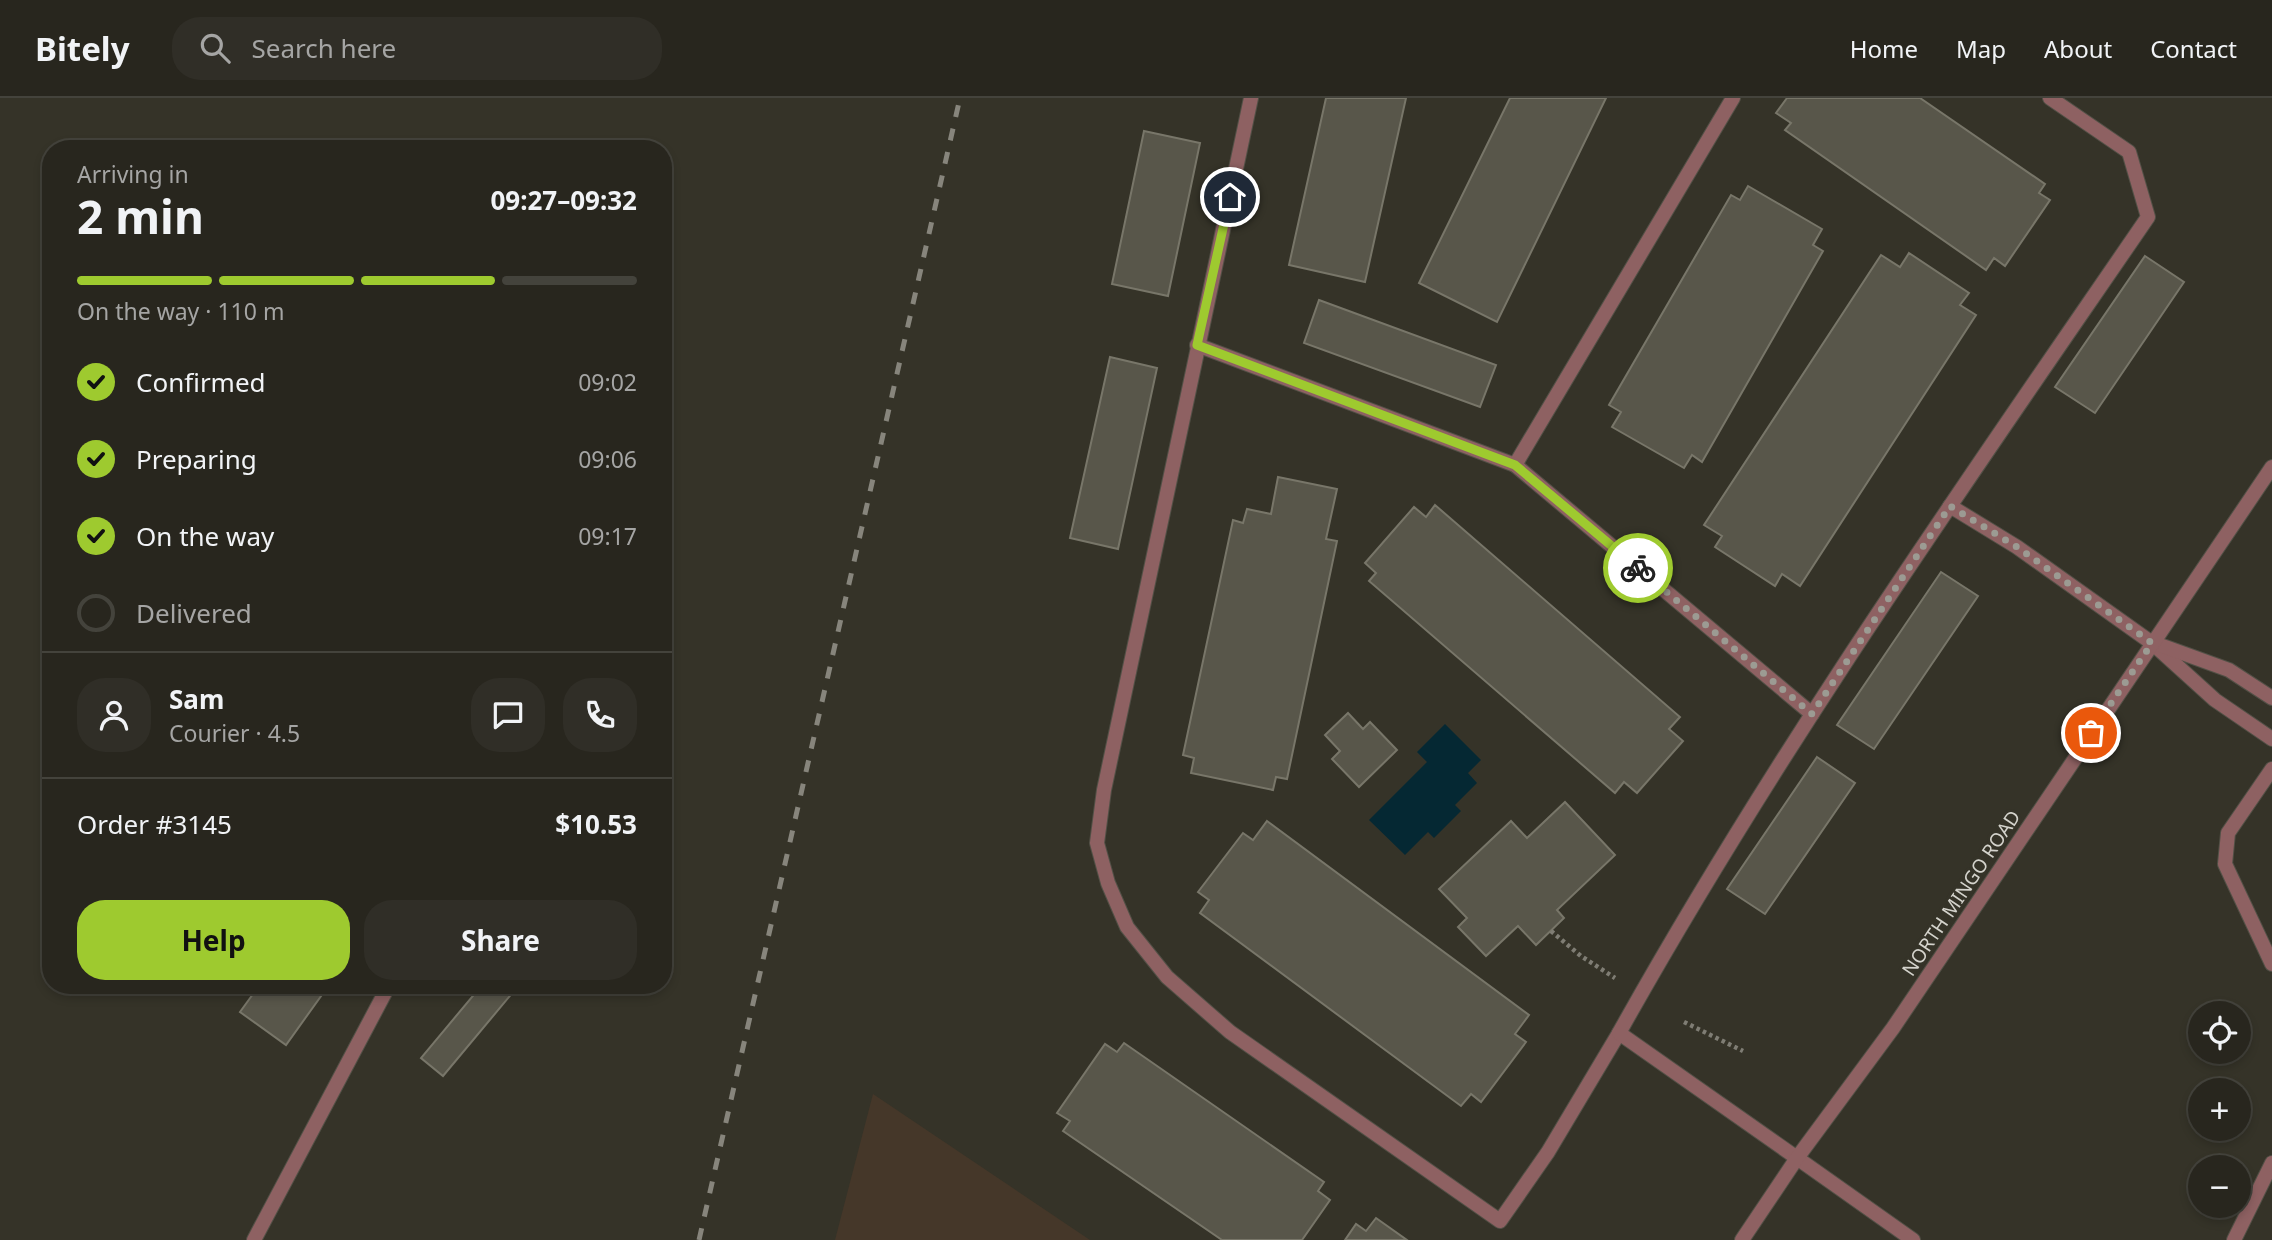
<!DOCTYPE html>
<meta charset="utf-8">
<style>
body{margin:0;font-family:"Noto Sans",sans-serif;background:#302e27;color:#f1f3f6;height:100vh;display:flex;flex-direction:column;font-size:26px;white-space:nowrap}
*{box-sizing:border-box;margin:0}
p{font-size:23px;color:#a5a5a4}
.icon{flex:none;width:38px;height:38px;fill:none;stroke:currentColor;stroke-width:2;stroke-linecap:round;stroke-linejoin:round}
.map{position:relative;flex:1;overflow:hidden}
.details{position:absolute;left:42px;top:42px;width:630px;height:854px;display:flex;flex-direction:column;background:#28261e;border-radius:28px;box-shadow:0 4px 10px #0003,0 0 0 2px #44433c}
.details>*{flex:none}
.tools{position:absolute;left:2188px;top:903px;display:grid;gap:14px}
.tools a{display:grid;place-items:center;width:63px;height:63px;border-radius:50%;background:#28261e;box-shadow:0 4px 10px #0003,0 0 0 2px #44433c;font-size:35px}
.pin{position:absolute;display:grid;place-items:center;width:60px;height:60px;color:#fff;margin:-30px;border:4px solid #fff;border-radius:50%;box-shadow:0 2px 7px #0007}
.courier{position:absolute;display:grid;place-items:center;width:70px;height:70px;margin:-35px;border:5px solid #9eca2f;border-radius:50%;background:#fff;color:#222;box-shadow:0 2px 9px #0007}
.headline em{font-style:normal;font-weight:700}
.headline div{display:flex;flex-direction:column-reverse}
.headline{display:flex;align-items:center;justify-content:space-between;height:119px;padding:0 35px}
h1{font-size:46px;font-weight:700;line-height:52px}
.bar{display:grid;grid-template-columns:repeat(4,1fr);gap:10px 7px;align-content:center;height:84px;padding:0 35px}
.bar i{height:9px;border-radius:5px;background:#44433c}
.bar .on{background:#9eca2f}
.bar p{grid-column:span 4}
.line{display:flex;align-items:center;gap:18px;padding:0 35px;border-top:2px solid #44433c}
.line div{flex:1}
.round{display:grid;place-items:center;flex:none;width:74px;height:74px;border-radius:28px;background:#302e27}
ol{padding:0 35px;list-style:none}
li{display:flex;align-items:center;gap:21px;height:77px}
li p{margin-inline-start:auto}
li .icon{padding:7px;border-radius:50%;background:#9eca2f;color:#111;stroke-width:4}
li:last-child{color:#a5a5a4}
li i{width:38px;height:38px;border:4px solid #44433c;border-radius:50%}
.action{display:flex;gap:14px;margin-top:auto;padding:14px 35px}
.action a{flex:1;height:80px;border-radius:28px;background:#9eca2f;color:#111;font-size:28px;font-weight:700;line-height:80px;text-align:center}
.action a+a{background:#302e27;color:#f1f3f6}
header{display:flex;align-items:center;gap:42px;box-sizing:border-box;height:98px;padding:0 35px;background:#28261e;border-bottom:2px solid #44433c}
header strong{font-size:33px}
nav{display:flex;gap:38px;margin-inline-start:auto;font-size:24px}
.search{width:490px;height:63px;background:#302e27;display:flex;align-items:center;gap:18px;box-sizing:border-box;padding:0 24px;border-radius:28px;color:#a5a5a4;font-size:26px}
.map>svg:first-child{display:block}
</style>
<header>
<strong>Bitely</strong>
<div class="search"><svg class="icon" aria-label="search" viewBox="0 0 24 24"><circle cx="10" cy="10" r="6"/><path d="M15 15l6 6"/></svg>Search here</div>
<nav><a>Home</a><a>Map</a><a>About</a><a>Contact</a></nav>
</header>
<div class="map">
<svg width="2272" height="1142" viewBox="0 0 2272 1142">
<rect width="100%" height="100%" fill="#353328"/>
<path fill="#453729" d="M873,996L1090,1142H835Z"/>
<path fill="#052833" d="M1445,626L1481,662L1468,675L1477,685L1455,707L1461,713L1434,740L1428,734L1405,757L1369,722L1427,664L1417,654Z"/>
<g fill="#58564a" stroke="#787669" stroke-width="2">
<path d="M1326,0H1406L1365,184L1289,167Z"/>
<path d="M1510,0H1606L1497,224L1419,185Z"/>
<path d="M1787,0H1920L2045,86L2039,95L2050,102L2005,168L1994,160L1986,172L1785,32L1791,25L1776,15Z"/>
<path d="M1144,33L1200,45L1168,198L1112,186Z"/>
<path d="M1748,88L1822,131L1813,147L1823,153L1702,364L1692,357L1684,370L1612,329L1621,314L1609,307L1731,97L1740,102Z"/>
<path d="M1909,155L1969,195L1960,207L1976,217L1800,488L1782,476L1775,488L1715,449L1722,438L1704,427L1881,157L1900,169Z"/>
<path d="M2145,158L2184,184L2095,315L2055,289Z"/>
<path d="M1319,202L1496,267L1480,309L1304,245Z"/>
<path d="M1110,259L1157,270L1118,451L1070,440Z"/>
<path d="M1278,379L1337,391L1326,441L1337,443L1287,681L1276,679L1273,692L1191,675L1194,660L1183,657L1233,422L1243,425L1247,411L1271,416Z"/>
<path d="M1435,407L1680,619L1669,631L1683,643L1637,695L1624,684L1615,695L1369,483L1376,475L1365,465L1414,409L1426,419Z"/>
<path d="M1941,474L1978,498L1874,651L1837,627Z"/>
<path d="M1348,615L1363,631L1370,624L1397,652L1359,689L1332,661L1340,653L1325,637Z"/>
<path d="M1817,659L1855,685L1765,816L1727,791Z"/>
<path d="M1565,704L1615,757L1557,812L1564,820L1536,847L1518,828L1486,858L1458,829L1467,820L1439,791L1511,723L1527,740Z"/>
<path d="M1267,723L1529,917L1515,936L1526,944L1481,1004L1471,996L1461,1008L1200,815L1209,802L1198,794L1243,735L1253,742Z"/>
<path d="M241,887H329L286,947L240,914L253,896Z"/>
<path d="M482,887H519L443,978L421,960Z"/>
<path d="M1124,945L1324,1084L1318,1093L1330,1102L1302,1142H1222L1063,1033L1070,1023L1057,1015L1105,946L1117,954Z"/>
<path d="M1376,1120L1407,1142H1345L1356,1126L1366,1133Z"/>
</g>
<g fill="none" stroke-linecap="round" stroke-linejoin="round">
<g stroke="#525046" stroke-width="16">
<g id="service">
<path d="M1251,0L1104,692L1097,745L1108,785L1127,829L1167,879L1230,934L1500,1123L1548,1054L1619,935"/>
<path d="M1733,0L1515,367L1812,616"/>
<path d="M1197,247L1515,367"/>
<path d="M1950,408L2017,449L2152,545"/>
<path d="M1797,1060L1619,935C1777,652 1965,386 2148,119L2129,54L2050,0"/>
<path d="M254,1142L389,887"/>
</g>
</g>
<g stroke="#525046" stroke-width="16">
<g id="minor">
<path d="M2152,545L2215,602L2272,641"/>
<path d="M2160,547L2229,572L2272,600"/>
<path d="M2272,671L2228,735L2225,766L2272,866"/>
<path d="M1797,1060L1913,1142"/>
<path d="M2234,1142L2272,1065"/>
</g>
</g>
<g stroke="#525046" stroke-width="16">
<path id="tertiary" d="M1742,1142L1797,1060L1893,930L2272,369"/>
</g>
<g stroke="#7f7d74" stroke-width="4.5" stroke-dasharray="3.5 3.5" stroke-linecap="butt">
<path d="M1551,833L1581,858L1615,880"/>
<path d="M1684,924L1743,953"/>
</g>
<use href="#service" stroke="#8e6162" stroke-width="14"/>
<use href="#minor" stroke="#8e6162" stroke-width="14"/>
<use href="#tertiary" stroke="#8e6162" stroke-width="14"/>
<path stroke="#87857c" stroke-width="5" stroke-dasharray="12 12" stroke-linecap="butt" d="M699,1142L960,0"/>
</g>
<g fill="none" stroke-linecap="round" stroke-linejoin="round">
<path stroke="#9c9b93" stroke-width="7" stroke-dasharray="0 12.6" d="M1638,470L1812,616L1950,408L2017,449L2152,545L2091,635"/>
<path stroke="#9eca2f" stroke-width="9" d="M1230,99L1197,247L1515,367L1638,470"/>
</g>
<g text-anchor="middle" stroke-width="6" stroke-linejoin="round" paint-order="stroke">
<g font-size="19" fill="#d4d3cc" stroke="#353328">
<text transform="translate(1961 795) rotate(-56)" y="7">NORTH MINGO ROAD</text>
</g>
</g>
</svg>
<div class="tools">
<a><svg class="icon" aria-label="locate" viewBox="0 0 24 24"><circle cx="12" cy="12" r="6"/><path d="M12 2v4M12 18v4M2 12h4M18 12h4"/></svg></a>
<a>+</a>
<a>−</a>
</div>
<div class="pin" style="left:2091px;top:635px;background:#ea580c"><svg class="icon" aria-label="bag" viewBox="0 0 24 24"><path d="M5 8h14l-1 12H6zM9 8a3 3 0 0 1 6 0"/></svg></div>
<div class="pin" style="left:1230px;top:99px;background:#1f2937"><svg class="icon" aria-label="home" viewBox="0 0 24 24"><path d="M3 11l9-7 9 7M6 9v11h12V9"/></svg></div>
<div class="courier" style="left:1638px;top:470px"><svg class="icon" aria-label="bike" viewBox="0 0 24 24"><circle cx="6" cy="16" r="4"/><circle cx="18" cy="16" r="4"/><path d="M6 16l4-8h5l3 8M10 8l3 8H6M13 5h3"/></svg></div>
<section class="details">
<div class="headline"><div><h1>2 min</h1><p>Arriving in</p></div><em>09:27–09:32</em></div>
<div class="bar"><i class="on"></i><i class="on"></i><i class="on"></i><i></i><p>On the way · 110 m</p></div>
<ol>
<li><svg class="icon" aria-label="check" viewBox="0 0 24 24"><path d="M5 12l5 5 9-10"/></svg>Confirmed<p>09:02</p></li>
<li><svg class="icon" aria-label="check" viewBox="0 0 24 24"><path d="M5 12l5 5 9-10"/></svg>Preparing<p>09:06</p></li>
<li><svg class="icon" aria-label="check" viewBox="0 0 24 24"><path d="M5 12l5 5 9-10"/></svg>On the way<p>09:17</p></li>
<li><i></i>Delivered</li>
</ol>
<div class="line" style="height:126px"><a class="round"><svg class="icon" aria-label="person" viewBox="0 0 24 24"><circle cx="12" cy="8" r="4"/><path d="M4 21q1-7 8-7t8 7"/></svg></a><div><b>Sam</b><p>Courier · 4.5</p></div><a class="round"><svg class="icon" aria-label="chat" viewBox="0 0 24 24"><path d="M4 5h16v11H9l-5 4z"/></svg></a><a class="round"><svg class="icon" aria-label="phone" viewBox="0 0 24 24"><path d="M5 4h4l2 5-3 2q2 4 5 5l2-3 5 2v4C11 20 4 13 5 4z"/></svg></a></div>
<div class="line" style="height:91px"><div>Order #3145</div><b>$10.53</b></div>
<div class="action"><a>Help</a><a>Share</a></div>
</section>
</div>
